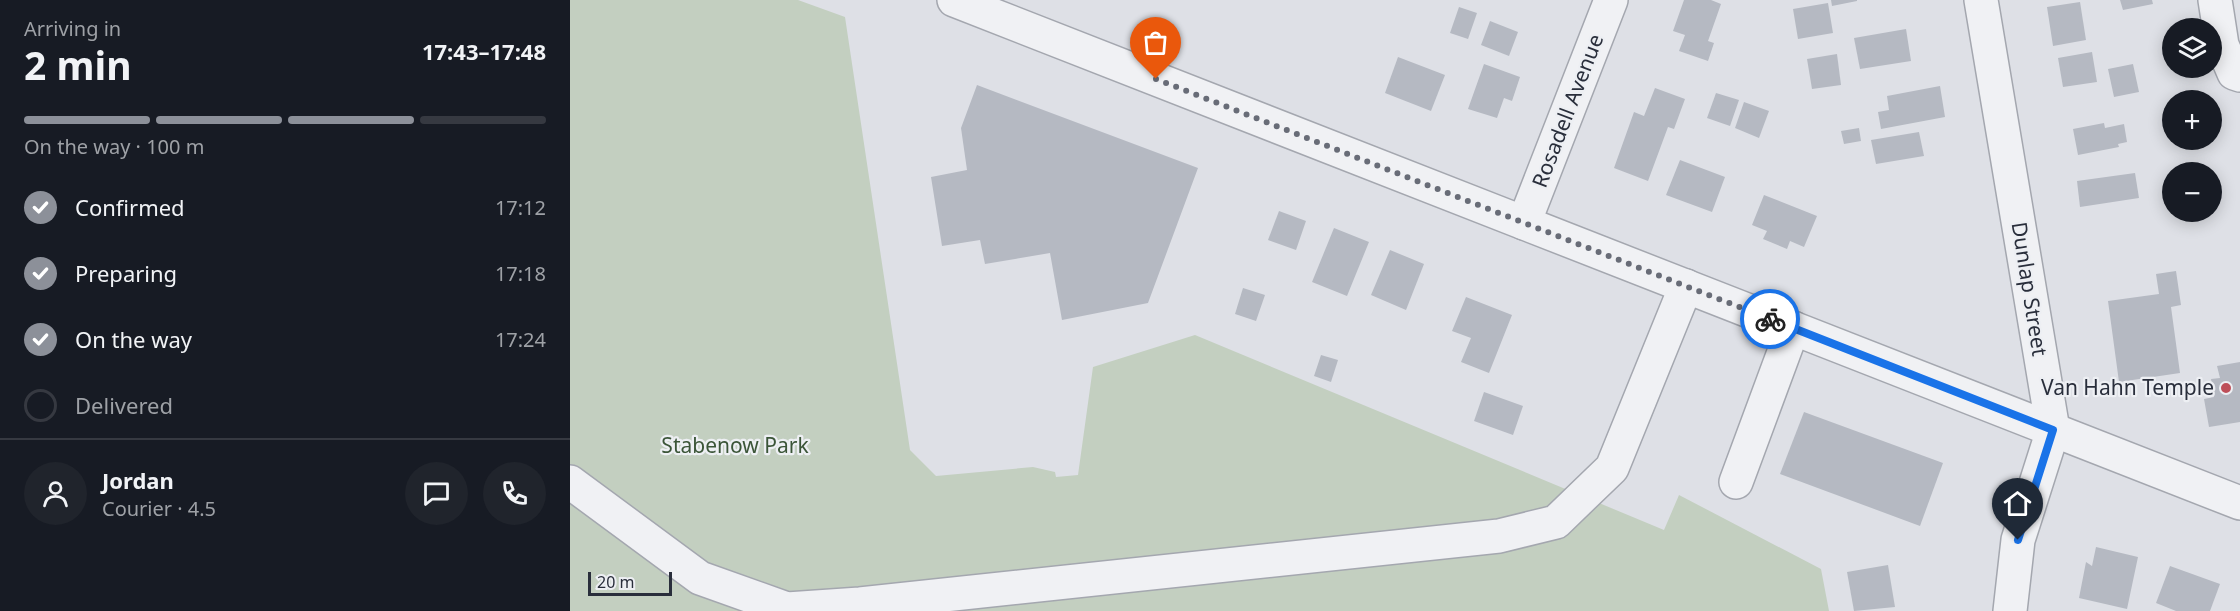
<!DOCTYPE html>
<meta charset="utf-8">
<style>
body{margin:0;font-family:"Noto Sans",sans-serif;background:#20242c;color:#f1f3f6;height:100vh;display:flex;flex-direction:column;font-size:22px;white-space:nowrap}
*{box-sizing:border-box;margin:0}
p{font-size:20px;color:#9ea1a6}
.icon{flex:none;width:33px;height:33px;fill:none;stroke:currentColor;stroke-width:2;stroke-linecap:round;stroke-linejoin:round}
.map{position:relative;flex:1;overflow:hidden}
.drawer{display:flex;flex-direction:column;background:#171b24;width:570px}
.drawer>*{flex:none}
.fabs{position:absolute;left:1592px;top:18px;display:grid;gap:12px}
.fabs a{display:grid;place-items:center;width:60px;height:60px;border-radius:50%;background:#171b24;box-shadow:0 3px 15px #0003;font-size:30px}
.scale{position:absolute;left:18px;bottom:15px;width:84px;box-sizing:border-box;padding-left:6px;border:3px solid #292e3b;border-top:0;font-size:16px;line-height:21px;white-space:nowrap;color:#292e3b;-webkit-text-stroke:4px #edeff3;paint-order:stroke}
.pin{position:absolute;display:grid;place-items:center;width:51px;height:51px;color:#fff;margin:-62px -26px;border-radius:50% 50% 50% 0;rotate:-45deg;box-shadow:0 0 6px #0007}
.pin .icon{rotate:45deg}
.courier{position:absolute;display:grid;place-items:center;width:60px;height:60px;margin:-30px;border:4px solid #1a73e8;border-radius:50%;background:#fff;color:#222;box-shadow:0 2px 8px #0007}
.overview em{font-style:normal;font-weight:700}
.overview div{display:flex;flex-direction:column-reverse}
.overview{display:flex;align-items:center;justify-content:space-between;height:102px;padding:0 24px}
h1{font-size:39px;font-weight:700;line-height:45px}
.bar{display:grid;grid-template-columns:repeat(4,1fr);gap:9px 6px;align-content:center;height:72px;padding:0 24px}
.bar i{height:8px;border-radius:4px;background:#363941}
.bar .on{background:#8c9099}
.bar p{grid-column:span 4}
.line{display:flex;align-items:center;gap:15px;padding:0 24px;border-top:2px solid #363941}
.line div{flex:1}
.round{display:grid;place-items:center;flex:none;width:63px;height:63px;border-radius:32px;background:#20242c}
ol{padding:0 24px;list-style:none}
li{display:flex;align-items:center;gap:18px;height:66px}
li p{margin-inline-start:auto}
li .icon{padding:6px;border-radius:50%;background:#8c9099;color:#fff;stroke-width:4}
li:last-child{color:#9ea1a6}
li i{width:33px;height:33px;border:3px solid #363941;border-radius:50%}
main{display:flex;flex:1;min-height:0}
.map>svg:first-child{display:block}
</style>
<main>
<section class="drawer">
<div class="overview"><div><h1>2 min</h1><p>Arriving in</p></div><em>17:43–17:48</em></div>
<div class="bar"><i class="on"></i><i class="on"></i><i class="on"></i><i></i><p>On the way · 100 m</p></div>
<ol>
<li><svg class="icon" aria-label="check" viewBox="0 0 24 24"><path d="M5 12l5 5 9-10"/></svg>Confirmed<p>17:12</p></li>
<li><svg class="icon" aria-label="check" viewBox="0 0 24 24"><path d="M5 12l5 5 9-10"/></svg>Preparing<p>17:18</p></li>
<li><svg class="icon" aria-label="check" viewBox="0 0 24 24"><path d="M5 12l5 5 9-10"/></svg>On the way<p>17:24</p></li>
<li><i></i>Delivered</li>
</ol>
<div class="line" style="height:108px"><a class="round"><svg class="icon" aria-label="person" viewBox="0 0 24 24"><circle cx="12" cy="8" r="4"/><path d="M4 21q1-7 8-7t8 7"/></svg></a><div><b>Jordan</b><p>Courier · 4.5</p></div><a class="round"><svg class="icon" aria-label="chat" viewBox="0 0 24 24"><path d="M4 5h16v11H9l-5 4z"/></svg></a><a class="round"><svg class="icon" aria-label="phone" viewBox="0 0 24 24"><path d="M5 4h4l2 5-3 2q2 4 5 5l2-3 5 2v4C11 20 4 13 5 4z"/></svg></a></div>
</section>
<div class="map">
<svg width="1670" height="611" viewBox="0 0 1670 611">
<rect width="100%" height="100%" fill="#dee0e6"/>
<path fill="#c3cfc0" d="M0,0H228L275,17L340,450L366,476L463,467L485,472L486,477L508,475L523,367L625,335L1094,530L1109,495L1251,569L1259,611H0Z"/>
<g fill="#b5b9c2">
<path d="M1114,0H1141L1151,4L1138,41L1144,43L1138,61L1109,51L1115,35L1103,31Z"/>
<path d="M1261,0H1287V1L1262,6Z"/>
<path d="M1550,0H1582L1583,4L1553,10Z"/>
<path d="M1510,2L1516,40L1483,46L1477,7Z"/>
<path d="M1258,3L1263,33L1228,39L1223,9Z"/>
<path d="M889,7L907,13L898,39L880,33Z"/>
<path d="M920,21L948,32L939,56L911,45Z"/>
<path d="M1336,29L1341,61L1290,69L1284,38Z"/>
<path d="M1522,52L1527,82L1493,87L1488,58Z"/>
<path d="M1267,54L1271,85L1242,89L1237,59Z"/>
<path d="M828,57L875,75L861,111L815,93Z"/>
<path d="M914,64L950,77L942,101L934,98L927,118L898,109Z"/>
<path d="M1563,64L1569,92L1544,97L1538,69Z"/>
<path d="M407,85L628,168L578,303L492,320L480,253L415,264L410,240L372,246L361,177L397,170L391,128Z"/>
<path d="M1370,86L1375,117L1311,129L1308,112L1319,110L1317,96Z"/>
<path d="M1085,88L1115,99L1104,129L1098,127L1078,181L1044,168L1064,112L1074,116Z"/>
<path d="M1146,93L1169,100L1160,126L1137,118Z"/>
<path d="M1174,102L1199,111L1189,138L1165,128Z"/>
<path d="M1534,123L1535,128L1554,124L1557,142L1548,144L1549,147L1508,155L1503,129Z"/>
<path d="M1289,128L1291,141L1274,144L1271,131Z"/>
<path d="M1349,132L1354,156L1306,164L1301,140Z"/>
<path d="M1110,160L1155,177L1142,212L1096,195Z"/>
<path d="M1565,173L1569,198L1510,207L1507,181Z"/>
<path d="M1194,195L1247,216L1234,247L1220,241L1217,249L1193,239L1197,231L1182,225Z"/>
<path d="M709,211L736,221L726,250L698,240Z"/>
<path d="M764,228L799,242L777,296L742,282Z"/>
<path d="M820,250L854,264L836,310L801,295Z"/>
<path d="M1606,271L1611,305L1601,307L1610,373L1549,382L1538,301L1589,294L1586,274Z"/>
<path d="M673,288L695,295L686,321L665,314Z"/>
<path d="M896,297L942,315L919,373L891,362L901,338L882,331Z"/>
<path d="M751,355L768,360L761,382L744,376Z"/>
<path d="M1670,362V422L1639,427L1634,399L1644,397L1641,379L1650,378L1647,366Z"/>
<path d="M914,392L953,406L943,435L904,421Z"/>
<path d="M1234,412L1373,463L1350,526L1210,474Z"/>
<path d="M1526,547L1568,557L1557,609L1509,598L1516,562L1522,566Z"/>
<path d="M1318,565L1325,607L1284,611L1277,572Z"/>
<path d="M1600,566L1650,584L1640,611H1606L1586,603Z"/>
</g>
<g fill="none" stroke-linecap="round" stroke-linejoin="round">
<g stroke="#a4a7af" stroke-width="36">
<g id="minor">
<path d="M384,0L1670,503"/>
<path d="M1411,0L1483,430L1448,540L1440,611"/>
<path d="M1645,0L1652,45L1664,73L1670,75"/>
<path d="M954,223L1041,0"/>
<path d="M0,482L130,578L217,609L290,604L929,536L986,522L1042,468L1116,286"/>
<path d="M1166,482L1223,328"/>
</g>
</g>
<use href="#minor" stroke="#f0f1f4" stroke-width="33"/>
</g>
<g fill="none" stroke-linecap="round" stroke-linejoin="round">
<path stroke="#686c77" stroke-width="6" stroke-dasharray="0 10.8" d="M586,79L1200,319"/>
<path stroke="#1a73e8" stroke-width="8" d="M1200,319L1483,430L1448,540"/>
</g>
<circle fill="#be4f59" stroke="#edeff3" stroke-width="2" cx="1656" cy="388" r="6"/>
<g text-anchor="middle" stroke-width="4.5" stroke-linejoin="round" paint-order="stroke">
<g font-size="21" fill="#292e3b" stroke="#edeff3">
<text transform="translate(998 111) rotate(-69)" y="7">Rosadell Avenue</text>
<text transform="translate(1459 289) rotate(81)" y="7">Dunlap Street</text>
</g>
<g font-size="21" fill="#292e3b" stroke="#edeff3" text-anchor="end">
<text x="1644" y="395">Van Hahn Temple</text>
</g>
<g font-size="21" fill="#3b5538" stroke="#edeff3">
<text x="165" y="453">Stabenow Park</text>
</g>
</g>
</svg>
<div class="fabs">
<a><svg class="icon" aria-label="layers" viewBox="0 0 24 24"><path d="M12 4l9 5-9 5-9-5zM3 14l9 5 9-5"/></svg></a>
<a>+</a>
<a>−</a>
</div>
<div class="scale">20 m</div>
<div class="pin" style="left:586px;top:79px;background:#ea580c"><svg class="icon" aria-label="bag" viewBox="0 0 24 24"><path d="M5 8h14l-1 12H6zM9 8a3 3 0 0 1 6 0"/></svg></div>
<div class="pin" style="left:1448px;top:540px;background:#1f2937"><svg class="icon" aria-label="home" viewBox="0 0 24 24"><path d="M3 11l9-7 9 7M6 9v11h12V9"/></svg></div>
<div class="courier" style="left:1200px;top:319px"><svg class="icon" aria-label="bike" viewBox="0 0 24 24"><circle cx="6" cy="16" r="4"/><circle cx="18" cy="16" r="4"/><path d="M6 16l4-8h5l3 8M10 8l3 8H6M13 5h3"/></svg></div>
</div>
</main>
